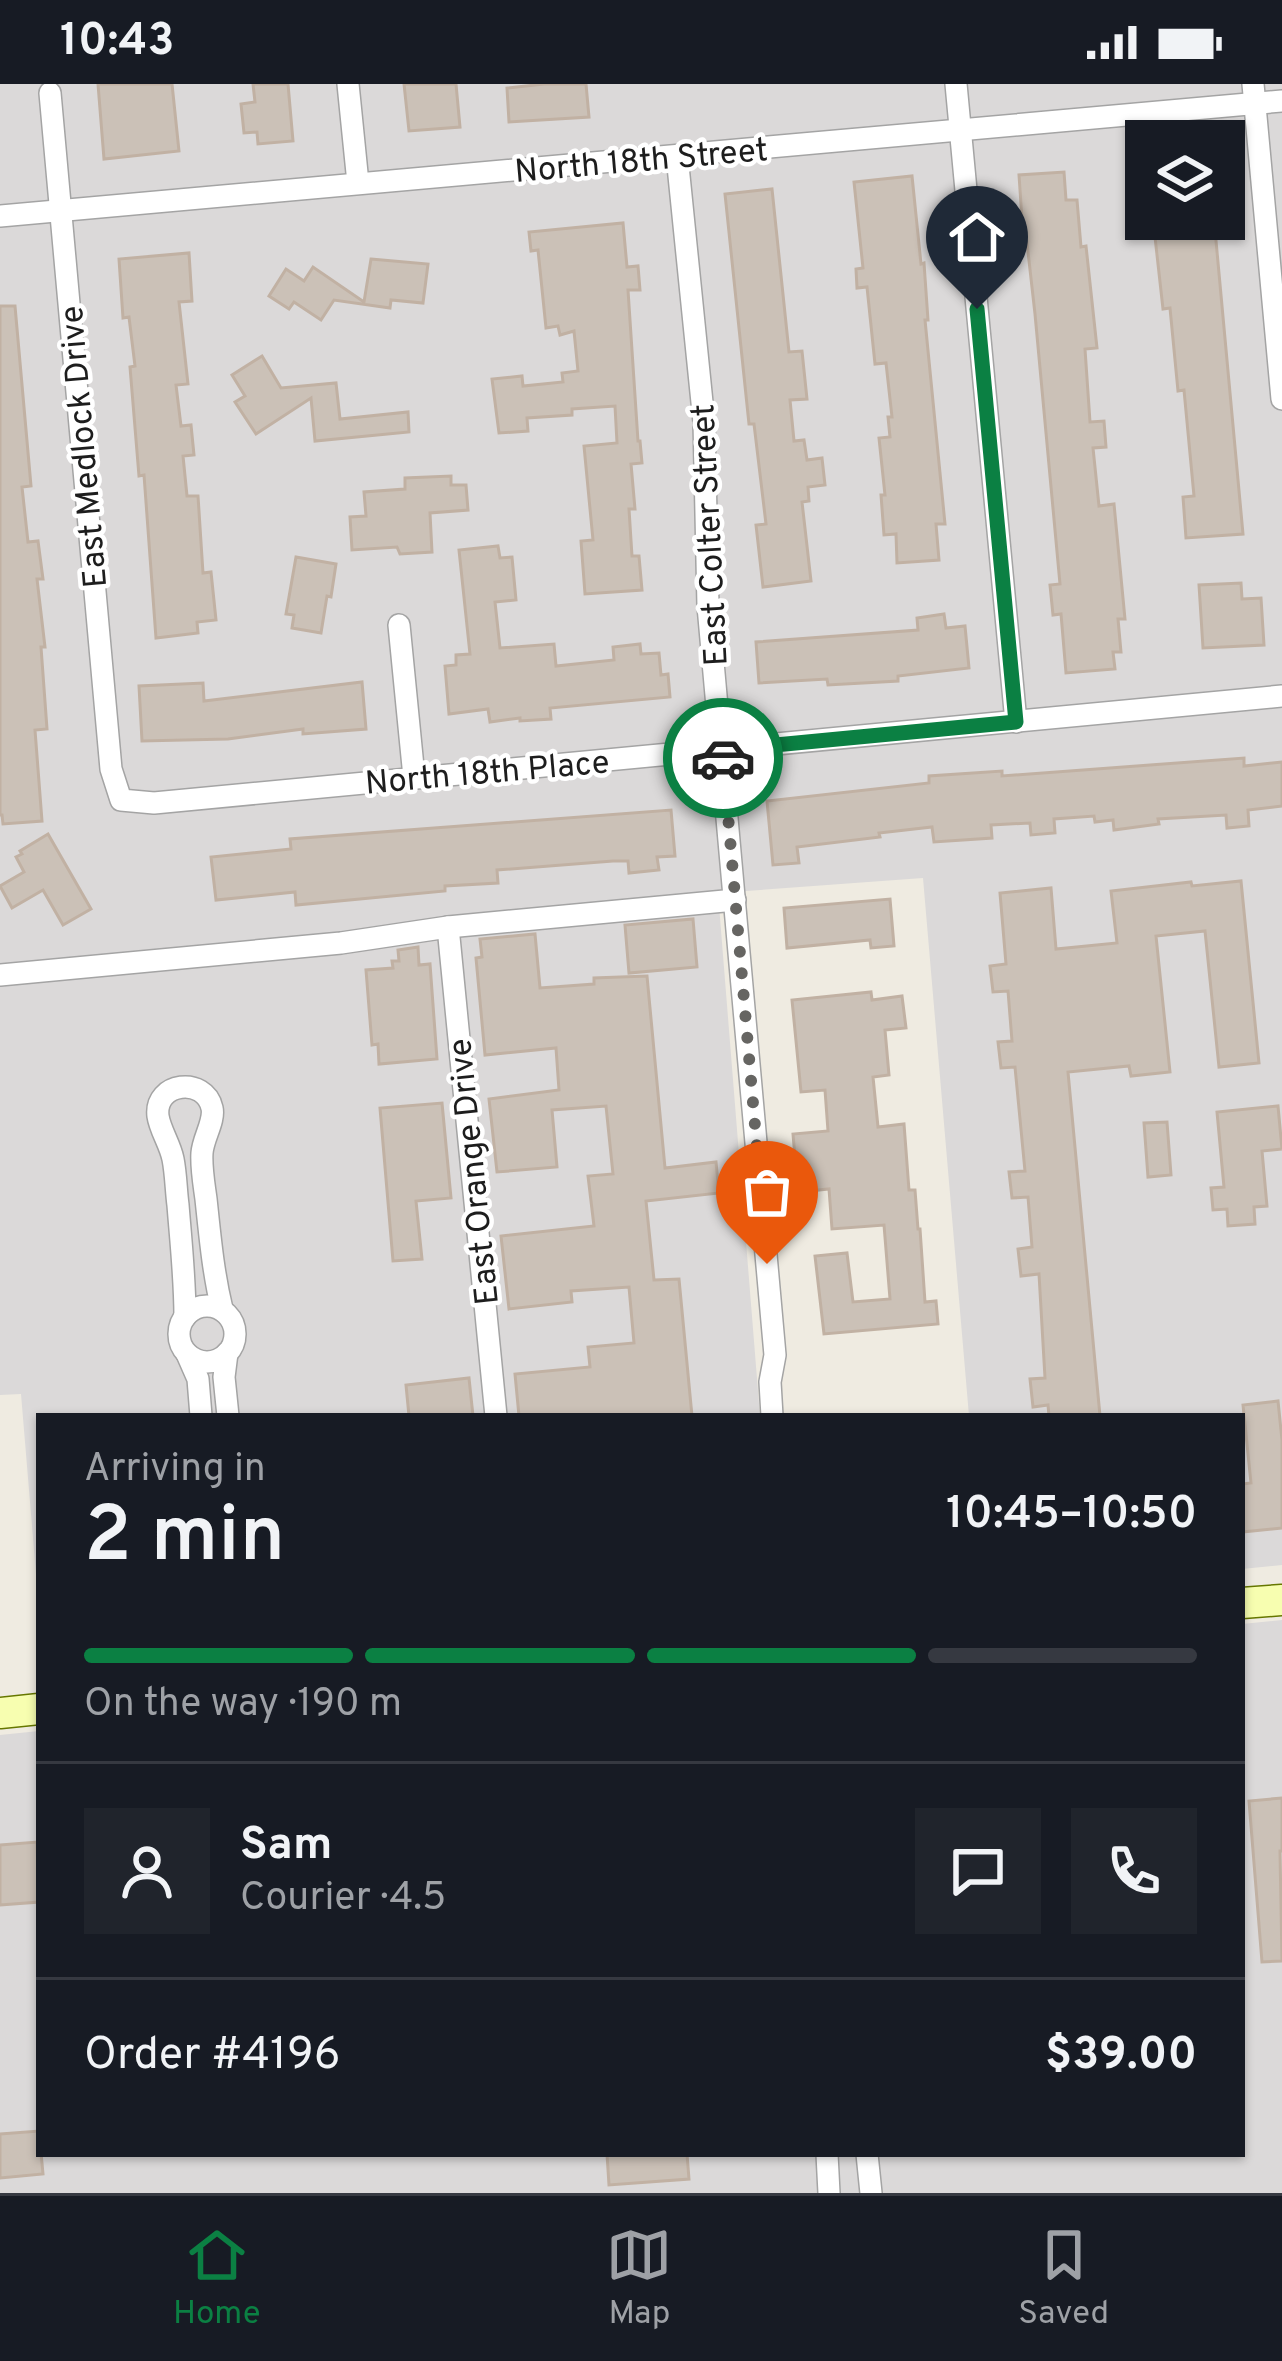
<!DOCTYPE html>
<meta charset="utf-8">
<style>
body{margin:0;font-family:Overpass,sans-serif;background:#20242c;color:#f1f3f6;height:100vh;display:flex;flex-direction:column;font-size:45px;white-space:nowrap}
*{box-sizing:border-box;margin:0}
p{font-size:39px;color:#9ea1a6}
.icon{flex:none;width:66px;height:66px;fill:none;stroke:currentColor;stroke-width:2;stroke-linecap:round;stroke-linejoin:round}
.map{position:relative;flex:1;overflow:hidden}
.side{position:absolute;left:36px;top:1329px;width:1209px;height:744px;display:flex;flex-direction:column;background:#171b24;border-radius:0px;box-shadow:0 3px 9px #0004}
.side>*{flex:none}
.fabs{position:absolute;left:1125px;top:36px;display:grid;gap:24px}
.fabs a{display:grid;place-items:center;width:120px;height:120px;border-radius:0px;background:#171b24;box-shadow:0 3px 9px #0004;font-size:60px}
.pin{position:absolute;display:grid;place-items:center;width:102px;height:102px;color:#fff;margin:-123px -51px;border-radius:50% 50% 50% 0;rotate:-45deg;box-shadow:0 0 12px #0007}
.pin .icon{rotate:45deg}
.courier{position:absolute;display:grid;place-items:center;width:120px;height:120px;margin:-60px;border:9px solid #0b8043;border-radius:50%;background:#fff;color:#222;box-shadow:0 3px 15px #0007}
.headline em{font-style:normal;font-weight:600}
.headline div{display:flex;flex-direction:column-reverse}
.headline{display:flex;align-items:center;justify-content:space-between;height:204px;padding:0 48px}
h1{font-size:78px;font-weight:600;line-height:90px}
.bar{display:grid;grid-template-columns:repeat(4,1fr);gap:18px 12px;align-content:center;height:144px;padding:0 48px}
.bar i{height:15px;border-radius:9px;background:#363941}
.bar .active{background:#0b8043}
.bar p{grid-column:span 4}
.line{display:flex;align-items:center;gap:30px;padding:0 48px;border-top:3px solid #363941}
.line div{flex:1}
.round{display:grid;place-items:center;flex:none;width:126px;height:126px;border-radius:0px;background:#20242c}
.status{display:flex;justify-content:space-between;align-items:center;height:84px;padding:0 60px;background:#171b24;direction:ltr}
.status svg{height:33px;fill:currentColor}
.menu{display:flex;justify-content:space-around;align-items:center;height:168px;border-top:3px solid #363941;background:#171b24;font-size:33px;color:#9ea1a6}
.menu a{display:grid;justify-items:center;gap:6px}
.menu .active{color:#0b8043}
.map>svg:first-child{display:block}
</style>
<div class="status"><b>10:43</b><svg viewBox="0 0 49 12"><path d="M0 12V9h3v3zM5 12V6h3v6zM10 12V3h3v9zM15 12V0h3v12zM26 1h20v11H26zM47 4h2v5h-2z"/></svg></div>
<div class="map">
<svg width="1282" height="2109" viewBox="0 0 1282 2109">
<rect width="100%" height="100%" fill="#efebe1"/>
<g fill="#dbd9d9" fill-rule="evenodd">
<path d="M0,0H1282V1481L1242,1485V1332H969L923,794L718,809L760,1332H39V1526L21,1310L0,1311ZM1146,57H1224V135H1146Z"/>
<path d="M1282,1536V2109H0V1651L39,1647V2070H1242V1540Z"/>
</g>
<g fill="#cbc1b7" stroke="#c1b1a3" stroke-width="3">
<path d="M98,0H172L179,67L104,75Z"/>
<path d="M253,0H288L293,57L258,60L257,48L244,49L241,20L255,18Z"/>
<path d="M404,0H456L460,43L409,47Z"/>
<path d="M544,0H586L589,33L509,38L507,4Z"/>
<path d="M1064,88L1066,116H1077L1081,163L1086,162L1097,264L1085,265L1090,338L1104,337L1106,363L1093,364L1099,422L1114,420L1125,535H1118L1121,568H1113L1115,585L1066,589L1061,530L1053,531L1050,501L1060,500L1035,230L1026,150H1023L1019,91Z"/>
<path d="M912,92L921,180L924,179L928,236H925L945,440H936L939,476L897,479L896,450L884,451L881,411H885L879,354L890,353L888,333H892L886,279L875,280L867,203L857,204L856,185L863,184L854,98Z"/>
<path d="M772,105L789,268L802,267L807,315L790,316L794,357L804,356L807,376L822,374L825,401L808,403L809,417L802,418L811,497L763,503L756,441L766,440L754,340H749L725,110Z"/>
<path d="M1153,135H1214L1243,450L1186,454L1183,413L1194,412L1184,306L1178,307L1170,224L1163,225Z"/>
<path d="M623,139L627,183L638,182L640,206H628L638,357H640L642,379L631,380L635,425H629L632,472H639L642,506L585,510L581,457L593,456L584,362L617,359L615,322L572,325V331L527,334L528,347L499,349L492,295L522,292L523,302L563,298L562,289L578,287L574,247L560,251L558,242L546,244L538,166L531,167L529,148Z"/>
<path d="M189,169L192,217L179,218L188,300L176,301L181,342L191,341L194,371L183,372L187,412H198L203,489L211,488L216,536L197,538L198,549L156,554L144,391L139,392L130,283L135,282L129,233L123,234L119,175Z"/>
<path d="M371,175L428,180L423,219L391,216L390,224L334,216L321,236L294,218L289,225L269,212L286,185L304,197L313,183L364,218Z"/>
<path d="M0,222H15L31,402L22,403L28,458L38,457L43,495H37L45,563H41L47,645L35,646L42,737L3,740L2,731H0Z"/>
<path d="M262,272L281,304L336,299L340,335L408,328L409,348L315,357L311,314L256,350L235,318L245,312L232,291Z"/>
<path d="M451,392V401H466L468,426L430,429L432,468L400,470L397,463L352,466L350,433L366,432L364,408L405,405V394Z"/>
<path d="M498,462L500,474L512,473L516,516L495,518L500,564L554,560L556,582L614,576L613,563L640,560L641,570L659,569L661,591L668,590L670,613L550,624L551,635L520,637V634L490,638L488,625L449,630L445,582L456,581V571L470,570L459,466Z"/>
<path d="M296,473L336,480L331,513L327,512L321,549L292,544L294,531L286,530Z"/>
<path d="M1241,499L1242,515L1261,514L1264,561L1203,564L1199,501Z"/>
<path d="M944,530L946,544L965,542L969,584L898,592V597L828,601L827,595L759,599L756,558L918,546L917,534Z"/>
<path d="M362,598L366,645L303,650V645L228,655L142,657L139,602L203,599L204,617Z"/>
<path d="M1244,674V682L1282,678V722L1248,726L1249,742L1227,744L1226,731L1158,735L1159,740L1114,746L1113,736L1095,738L1094,732L1054,735L1055,749L1031,751L1030,739L991,741L992,754L934,758L932,743L879,749L880,753L797,763L799,779L773,781L767,717L929,699V692L1002,687V692Z"/>
<path d="M671,726L675,772L657,773L659,786L629,789L628,777H613L497,786L498,799L445,802V807L296,821L295,808L216,816L211,773L291,765L290,755Z"/>
<path d="M48,750L91,825L63,841L43,806L12,824L0,802L24,788L16,773L22,770L20,767Z"/>
<path d="M1241,797L1259,979L1219,983L1205,847L1156,852L1170,988L1131,992L1129,982L1068,988L1100,1332H1049L1048,1321L1033,1323L1030,1295L1045,1294L1039,1190L1021,1192L1018,1165L1032,1163L1028,1113L1012,1114L1009,1088L1025,1087L1015,983L1001,984L998,958L1012,957L1008,907L993,908L990,882L1006,880L1000,809L1051,804L1056,865L1117,859L1111,807L1191,798L1192,802Z"/>
<path d="M890,815L894,862L871,864L870,856L787,864L784,824Z"/>
<path d="M693,835L697,883L629,889L625,841Z"/>
<path d="M535,850L540,904L594,900V894L647,892L665,1084L716,1078L719,1109L646,1117L654,1196L679,1195L692,1332H519L515,1290L590,1283L588,1263L634,1259L629,1203L571,1207L572,1218L509,1225L501,1152L594,1142L588,1092L613,1090L606,1022L552,1026L557,1083L497,1088L489,1015L559,1006L556,964L485,971L476,874L482,873L480,855Z"/>
<path d="M418,863L419,881L430,880L437,975L379,980L378,960L372,961L366,886L393,884L392,877H399L398,866Z"/>
<path d="M871,908L872,916L902,912L906,944L885,946L889,991L873,993L878,1043L904,1040L909,1106H915L918,1145H920L925,1218L936,1217L938,1240L824,1250L815,1172L847,1169L853,1218L890,1215L884,1141L832,1145L829,1105L798,1108L793,1050L828,1047L825,1006L801,1008L792,916Z"/>
<path d="M442,1019L451,1114L416,1117L422,1175L393,1177L380,1024Z"/>
<path d="M1278,1022L1282,1065L1262,1067L1267,1122L1254,1123L1255,1140L1228,1142L1227,1125L1213,1126L1211,1104L1224,1103L1217,1028Z"/>
<path d="M1167,1038L1171,1091L1148,1093L1144,1039Z"/>
<path d="M469,1294L473,1332H409L406,1301Z"/>
<path d="M1278,1317L1282,1356V1444L1242,1448V1400L1251,1399L1243,1321Z"/>
<path d="M1282,1714V1767H1280L1282,1877L1262,1878L1249,1717Z"/>
<path d="M37,1758L39,1818L0,1821V1761Z"/>
<path d="M39,2047L43,2090L0,2094V2050Z"/>
<path d="M607,2070H687L689,2095L609,2101Z"/>
</g>
<g fill="none" stroke-linecap="round" stroke-linejoin="round">
<g stroke="#a4a4a4" stroke-width="24">
<g id="street">
<path d="M348,0L358,99"/>
<path d="M956,0L1016,638"/>
<path d="M1253,0L1282,315"/>
<path d="M50,9L111,685L121,716L154,719L1282,612"/>
<path d="M677,72L704,338L708,522L775,1271L770,1298L772,1332"/>
<path d="M0,132L1282,17"/>
<path d="M399,541L414,693"/>
<path d="M448,843L496,1332"/>
<path d="M0,891L341,859L448,843L735,816"/>
<circle cx="207" cy="1250" r="28"/>
<path d="M185,1233C185,1195 181,1159 178,1121C176,1106 176,1090 173,1075C170,1060 160,1046 158,1032C154,998 205,992 212,1024C215,1037 203,1054 202,1069C201,1084 204,1100 206,1115C210,1152 213,1188 222,1225"/>
<path d="M227,1269L224,1293L228,1332"/>
<path d="M187,1270L198,1295L201,1332"/>
<path d="M827,2070L829,2109"/>
<path d="M867,2070L871,2109"/>
</g>
</g>
<g stroke="#670" stroke-width="33">
<g id="secondary">
<path d="M1242,1519L1282,1516"/>
<path d="M0,1629L39,1625"/>
</g>
</g>
<use href="#street" stroke="#fff" stroke-width="21"/>
<use href="#secondary" stroke="#f7feb0" stroke-width="30"/>
</g>
<g fill="none" stroke-linecap="round" stroke-linejoin="round">
<path stroke="#666562" stroke-width="12" stroke-dasharray="0 21.6" d="M723,674L767,1180"/>
<path stroke="#0b8043" stroke-width="15" d="M723,674V666L1016,638L977,225"/>
</g>
<g text-anchor="middle" stroke-width="9" stroke-linejoin="round" paint-order="stroke">
<g font-size="33" fill="#1d1d1d" stroke="#fff">
<text transform="translate(641 75) rotate(-5)" y="12">North 18th Street</text>
<text transform="translate(82 363) rotate(-95)" y="12">East Medlock Drive</text>
<text transform="translate(708 451) rotate(-93)" y="12">East Colter Street</text>
<text transform="translate(487 687) rotate(-5)" y="12">North 18th Place</text>
<text transform="translate(472 1088) rotate(-96)" y="12">East Orange Drive</text>
</g>
</g>
</svg>
<div class="fabs">
<a><svg class="icon" aria-label="layers" viewBox="0 0 24 24"><path d="M12 4l9 5-9 5-9-5zM3 14l9 5 9-5"/></svg></a>
</div>
<div class="pin" style="left:767px;top:1180px;background:#ea580c"><svg class="icon" aria-label="bag" viewBox="0 0 24 24"><path d="M5 8h14l-1 12H6zM9 8a3 3 0 0 1 6 0"/></svg></div>
<div class="pin" style="left:977px;top:225px;background:#1f2937"><svg class="icon" aria-label="home" viewBox="0 0 24 24"><path d="M3 11l9-7 9 7M6 9v11h12V9"/></svg></div>
<div class="courier" style="left:723px;top:674px"><svg class="icon" aria-label="car" viewBox="0 0 24 24"><path d="M5 17H2v-5l4-1 3-4h7l3 4 3 1v5h-3M9 17h6M6 11h13"/><circle cx="7" cy="17" r="2"/><circle cx="17" cy="17" r="2"/></svg></div>
<section class="side">
<div class="headline"><div><h1>2 min</h1><p>Arriving in</p></div><em>10:45–10:50</em></div>
<div class="bar"><i class="active"></i><i class="active"></i><i class="active"></i><i></i><p>On the way · 190 m</p></div>
<div class="line" style="height:216px"><a class="round"><svg class="icon" aria-label="person" viewBox="0 0 24 24"><circle cx="12" cy="8" r="4"/><path d="M4 21q1-7 8-7t8 7"/></svg></a><div><b>Sam</b><p>Courier · 4.5</p></div><a class="round"><svg class="icon" aria-label="chat" viewBox="0 0 24 24"><path d="M4 5h16v11H9l-5 4z"/></svg></a><a class="round"><svg class="icon" aria-label="phone" viewBox="0 0 24 24"><path d="M5 4h4l2 5-3 2q2 4 5 5l2-3 5 2v4C11 20 4 13 5 4z"/></svg></a></div>
<div class="line" style="height:156px"><div>Order #4196</div><b>$39.00</b></div>
</section>
</div>
<nav class="menu">
<a class="active"><svg class="icon" aria-label="home" viewBox="0 0 24 24"><path d="M3 11l9-7 9 7M6 9v11h12V9"/></svg>Home</a>
<a><svg class="icon" aria-label="map" viewBox="0 0 24 24"><path d="M3 6l6-2 6 2 6-2v14l-6 2-6-2-6 2zM9 4v14M15 6v14"/></svg>Map</a>
<a><svg class="icon" aria-label="saved" viewBox="0 0 24 24"><path d="M7 4h10v16l-5-4-5 4z"/></svg>Saved</a>
</nav>
